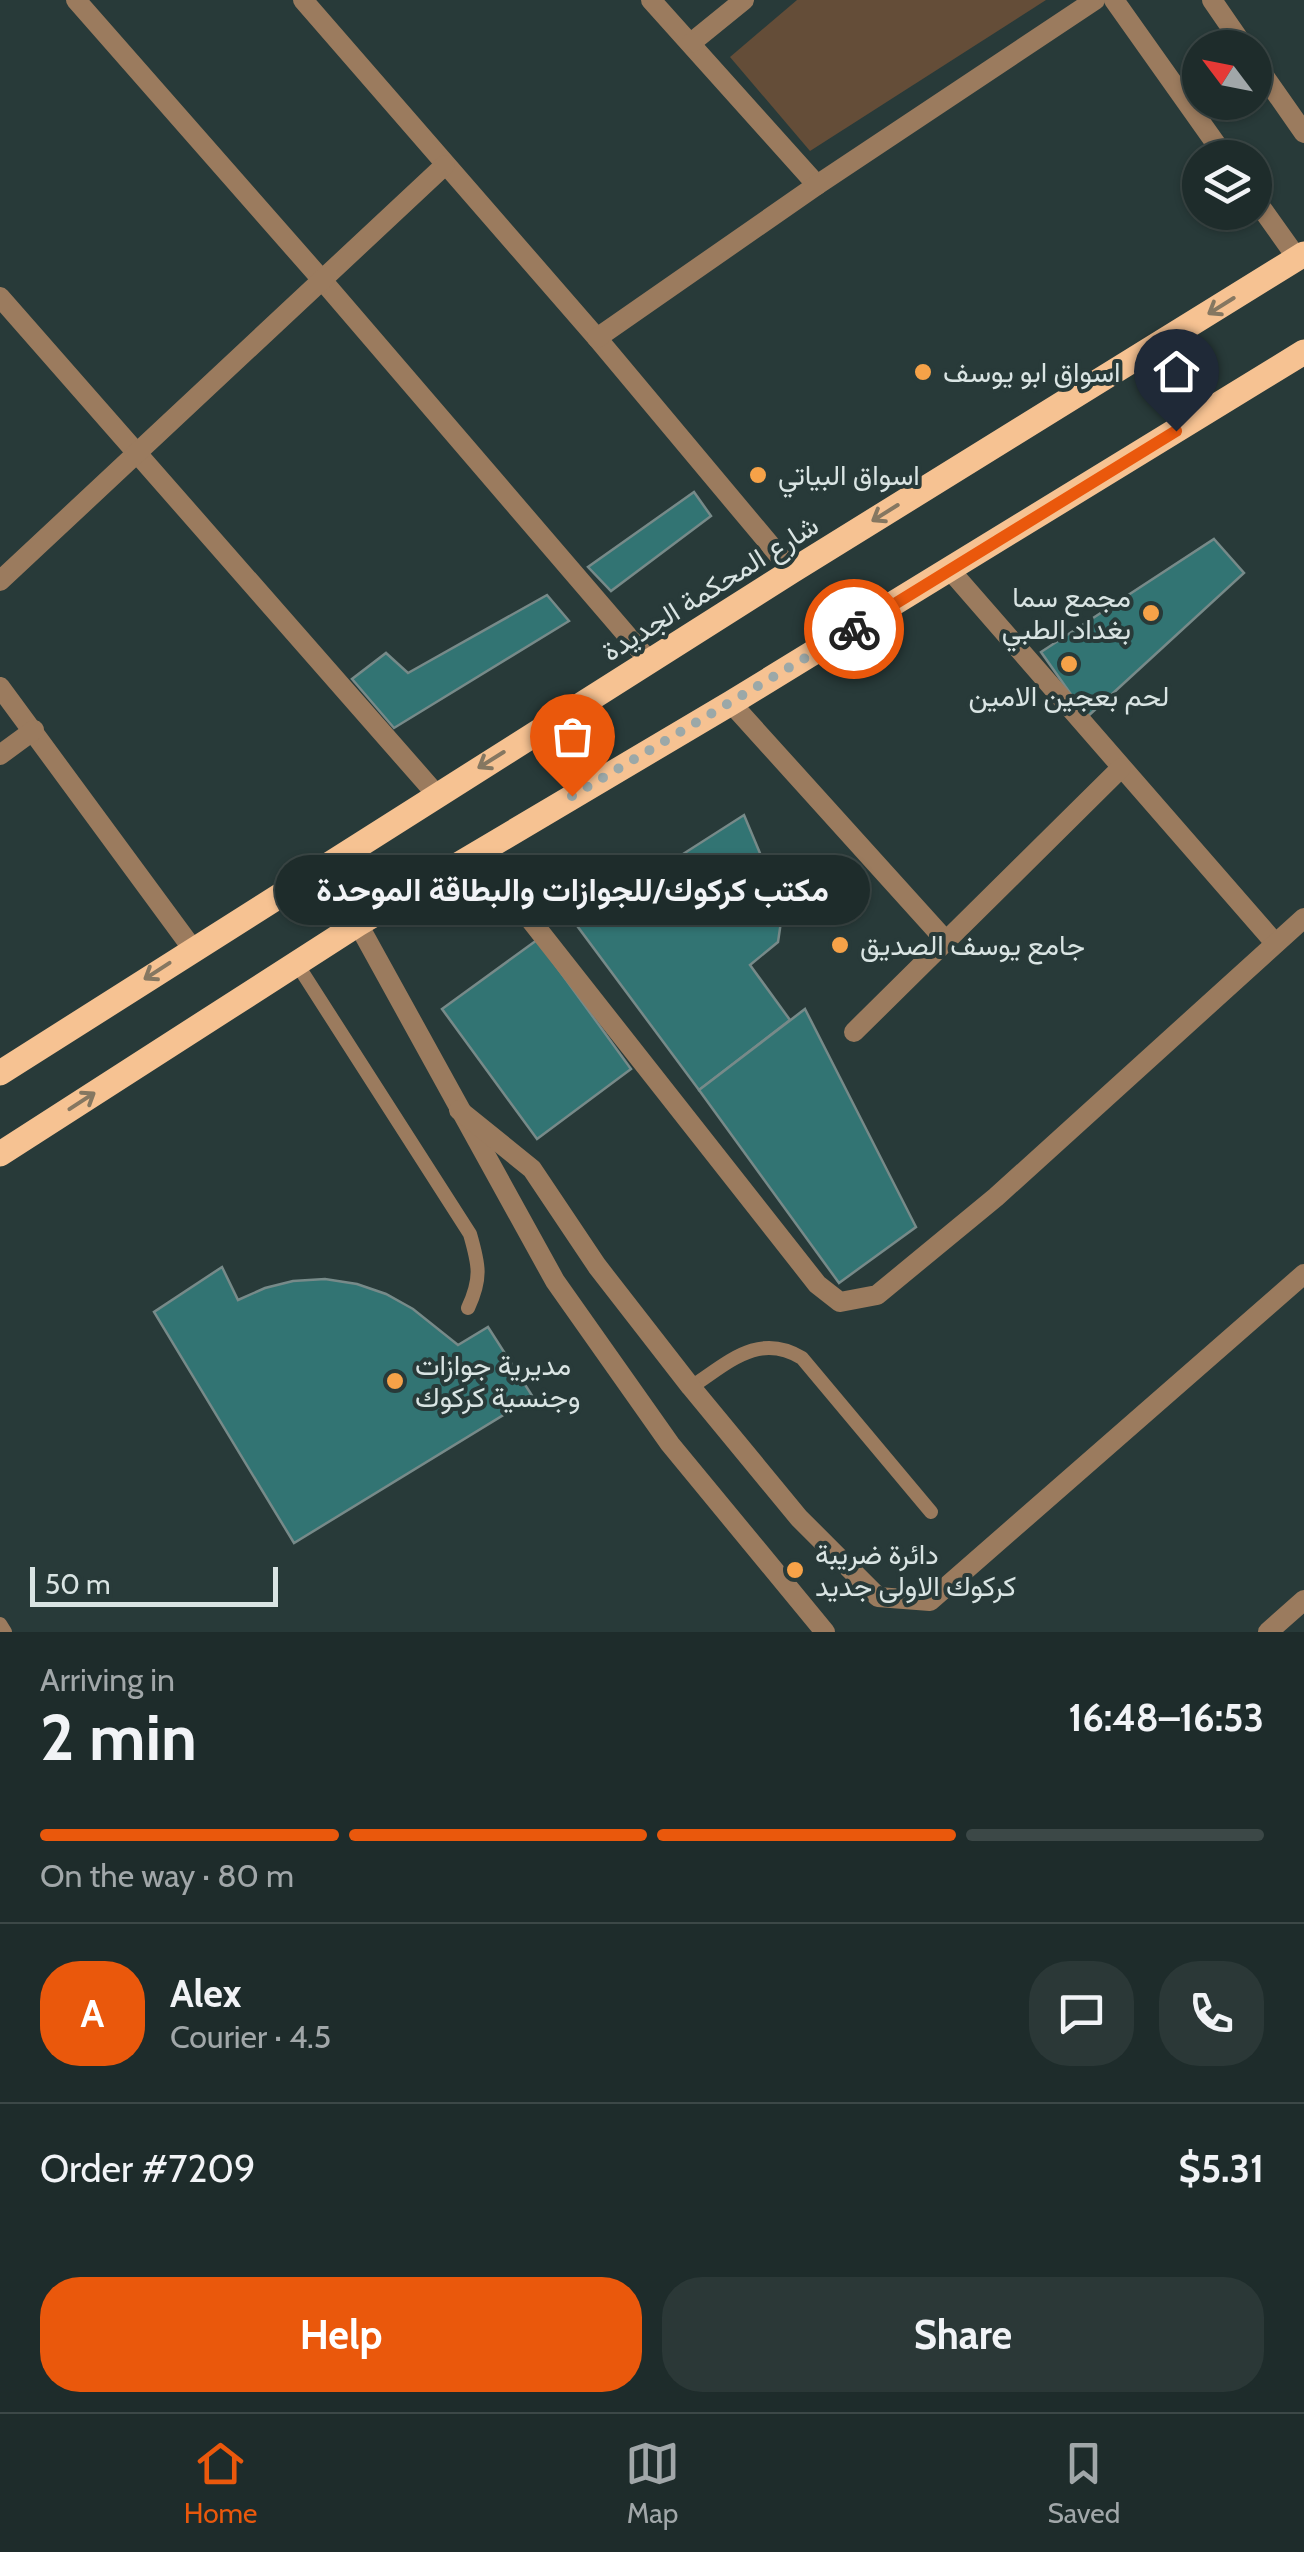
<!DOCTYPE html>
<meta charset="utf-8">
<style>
body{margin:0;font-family:Cabin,Vazirmatn,sans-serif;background:#2b3837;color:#f1f3f6;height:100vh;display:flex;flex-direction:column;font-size:38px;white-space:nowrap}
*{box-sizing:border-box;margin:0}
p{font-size:32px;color:#a1a7a9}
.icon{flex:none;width:55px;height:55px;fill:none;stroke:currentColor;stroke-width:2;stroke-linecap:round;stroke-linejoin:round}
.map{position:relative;height:1632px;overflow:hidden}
.panel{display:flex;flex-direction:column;background:#1e2c2b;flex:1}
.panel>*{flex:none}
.needle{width:65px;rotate:302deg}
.tools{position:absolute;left:1182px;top:30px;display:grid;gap:20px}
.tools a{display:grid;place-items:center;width:90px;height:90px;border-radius:50%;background:#1e2c2b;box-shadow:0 2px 8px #0004,0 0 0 2px #3c4847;font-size:50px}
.scale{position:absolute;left:30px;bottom:25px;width:248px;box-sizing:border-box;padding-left:10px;border:5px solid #d9e4e3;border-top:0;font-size:28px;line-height:35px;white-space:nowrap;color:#d9e4e3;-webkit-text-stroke:8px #283a39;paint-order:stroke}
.pin{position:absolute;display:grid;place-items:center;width:85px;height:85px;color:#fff;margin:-102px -42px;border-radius:50% 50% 50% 0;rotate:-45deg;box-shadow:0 0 10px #0007}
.pin .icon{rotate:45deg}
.courier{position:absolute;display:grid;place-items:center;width:100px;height:100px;margin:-50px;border:8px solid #ea580c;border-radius:50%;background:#fff;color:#222;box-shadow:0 2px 12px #0007}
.bubble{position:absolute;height:70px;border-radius:35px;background:#1e2c2b;box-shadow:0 2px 8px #0004,0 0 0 2px #3c4847;font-size:32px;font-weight:700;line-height:70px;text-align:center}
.head em{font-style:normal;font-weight:700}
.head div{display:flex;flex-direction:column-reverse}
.head{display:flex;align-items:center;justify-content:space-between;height:170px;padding:0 40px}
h1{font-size:65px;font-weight:700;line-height:75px}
.bar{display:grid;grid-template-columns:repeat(4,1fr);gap:15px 10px;align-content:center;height:120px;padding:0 40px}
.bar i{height:12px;border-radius:8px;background:#3c4847}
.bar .on{background:#ea580c}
.bar p{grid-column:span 4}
.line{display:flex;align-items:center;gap:25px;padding:0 40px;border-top:2px solid #3c4847}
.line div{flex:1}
.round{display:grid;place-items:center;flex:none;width:105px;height:105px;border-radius:40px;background:#2b3837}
.cta{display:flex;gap:20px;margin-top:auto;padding:20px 40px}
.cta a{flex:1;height:115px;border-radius:40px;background:#ea580c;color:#fff;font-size:40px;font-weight:700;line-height:115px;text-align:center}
.cta a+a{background:#2b3837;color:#f1f3f6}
.tabs{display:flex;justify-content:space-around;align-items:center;height:140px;border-top:2px solid #3c4847;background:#1e2c2b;font-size:28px;color:#a1a7a9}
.tabs a{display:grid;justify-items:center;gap:5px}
.tabs .on{color:#ea580c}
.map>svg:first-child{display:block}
</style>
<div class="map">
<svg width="1304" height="1632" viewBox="0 0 1304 1632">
<rect width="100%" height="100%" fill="#283a39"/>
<path fill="#644d38" d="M797,0H1046L810,151L730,57Z"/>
<g fill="#327473" stroke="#778a89" stroke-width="2.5">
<path d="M694,492L711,516L611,591L588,567Z"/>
<path d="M1214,539L1244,573L1087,717L1041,652Z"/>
<path d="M547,595L569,621L394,728L352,679L386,653L408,673Z"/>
<path d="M744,815L783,908L778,942L750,965L790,1020L699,1090L575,923Z"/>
<path d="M537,940L631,1069L537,1139L442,1009Z"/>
<path d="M805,1009L916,1227L839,1283L699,1090Z"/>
<path d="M222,1267L238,1300L265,1288L293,1281L325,1279L357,1284L386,1294L413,1309L458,1345L488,1327L533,1397L294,1543L154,1312Z"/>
</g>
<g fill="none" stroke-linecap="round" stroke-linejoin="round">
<g stroke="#9b7b5e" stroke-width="14">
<path d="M297,964L470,1234C479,1265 482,1278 468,1308"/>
<path d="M691,1387C727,1364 758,1331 802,1358L931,1512"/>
<path d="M0,1624L5,1632"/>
</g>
<g stroke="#9b7b5e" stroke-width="20">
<path d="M76,0L322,280L650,662"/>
<path d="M303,0L597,338L792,571"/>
<path d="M651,0L817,185"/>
<path d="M691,43L744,0"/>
<path d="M0,297L436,794"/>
<path d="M597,338L817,185L1095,0"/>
<path d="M950,570L1275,943"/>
<path d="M0,581L445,165"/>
<path d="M0,687L192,948"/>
<path d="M731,703L946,941"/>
<path d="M0,755L34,730"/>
<path d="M477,852L817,1284L840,1302L877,1295L996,1197L1304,918"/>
<path d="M358,924L555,1281L670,1444L825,1632"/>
<path d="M854,1032L1121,768"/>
<path d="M459,1110L532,1169L597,1266L691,1387L799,1518L878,1597L930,1601L1304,1274"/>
<path d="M1268,1632L1304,1600"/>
</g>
<g stroke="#9b7b5e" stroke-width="20">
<path d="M1114,0L1226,158"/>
<path d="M1212,0L1245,48"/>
<path d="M1255,63L1304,133"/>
<path d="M1255,199L1297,258"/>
</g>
<g stroke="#f6c292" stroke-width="25">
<path d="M0,1073L792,571L1304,254"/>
<path d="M0,1154L358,924L731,703L1304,352"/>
</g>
</g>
<defs><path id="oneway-shaft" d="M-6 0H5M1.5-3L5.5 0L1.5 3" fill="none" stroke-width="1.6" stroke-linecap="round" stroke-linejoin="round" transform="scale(2.5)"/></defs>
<g stroke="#857761">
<use href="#oneway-shaft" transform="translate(1221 306) rotate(148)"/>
<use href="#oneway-shaft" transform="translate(885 513) rotate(148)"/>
<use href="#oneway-shaft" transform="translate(491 760) rotate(148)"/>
<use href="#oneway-shaft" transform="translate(157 971) rotate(147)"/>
<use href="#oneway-shaft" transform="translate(82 1101) rotate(-33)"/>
</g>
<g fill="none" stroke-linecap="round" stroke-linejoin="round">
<path stroke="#9ba8a8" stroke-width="10" stroke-dasharray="0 18" d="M572,796L854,629"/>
<path stroke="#ea580c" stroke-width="12" d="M854,629L1176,431"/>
</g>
<g fill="#f6a248" stroke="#283a39" stroke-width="4">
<circle cx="923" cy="372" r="10"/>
<circle cx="758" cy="475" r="10"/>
<circle cx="1151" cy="613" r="10"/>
<circle cx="1069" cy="664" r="10"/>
<circle cx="840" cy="945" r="10"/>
<circle cx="395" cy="1381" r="10"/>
<circle cx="795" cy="1570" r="10"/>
</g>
<g text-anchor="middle" stroke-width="8" stroke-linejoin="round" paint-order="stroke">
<g font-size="28" fill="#d9e4e3" stroke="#283a39" text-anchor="start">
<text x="943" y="382">اسواق ابو يوسف</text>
<text x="778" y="485">اسواق البياتي</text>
<text x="1131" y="607" text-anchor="end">مجمع سما<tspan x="1131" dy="32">بغداد الطبي</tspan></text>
<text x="1069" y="706" text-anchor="middle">لحم بعجين الامين</text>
<text x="860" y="955">جامع يوسف الصديق</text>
<text x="415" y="1375">مديرية جوازات<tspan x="415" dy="32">وجنسية كركوك</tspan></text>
<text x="815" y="1564">دائرة ضريبة<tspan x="815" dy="32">كركوك الاولی جدید</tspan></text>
</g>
<g font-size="28" fill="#d9e4e3" stroke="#283a39">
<text transform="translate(710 588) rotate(-32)" y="10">شارع المحكمة الجديدة</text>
</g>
</g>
</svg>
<div class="tools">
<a><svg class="needle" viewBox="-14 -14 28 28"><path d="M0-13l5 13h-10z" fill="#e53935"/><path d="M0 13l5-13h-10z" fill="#a1a7a9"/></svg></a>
<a><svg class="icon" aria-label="layers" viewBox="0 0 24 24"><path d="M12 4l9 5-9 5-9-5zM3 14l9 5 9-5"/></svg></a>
</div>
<div class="scale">50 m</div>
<div class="pin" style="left:572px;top:796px;background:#ea580c"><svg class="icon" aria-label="bag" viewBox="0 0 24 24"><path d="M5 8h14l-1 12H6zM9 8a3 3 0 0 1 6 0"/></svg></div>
<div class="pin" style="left:1176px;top:431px;background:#1f2937"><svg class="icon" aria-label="home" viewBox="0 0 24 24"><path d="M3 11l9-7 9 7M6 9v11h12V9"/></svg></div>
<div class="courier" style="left:854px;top:629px"><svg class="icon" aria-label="bike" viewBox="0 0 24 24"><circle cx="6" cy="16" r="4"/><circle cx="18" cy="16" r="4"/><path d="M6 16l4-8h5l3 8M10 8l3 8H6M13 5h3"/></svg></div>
<div class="bubble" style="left:275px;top:855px;width:595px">مكتب كركوك/للجوازات والبطاقة الموحدة</div>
</div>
<section class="panel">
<div class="head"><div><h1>2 min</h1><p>Arriving in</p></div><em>16:48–16:53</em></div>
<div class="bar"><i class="on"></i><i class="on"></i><i class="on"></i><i></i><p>On the way · 80 m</p></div>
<div class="line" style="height:180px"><b class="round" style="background:#ea580c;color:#fff">A</b><div><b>Alex</b><p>Courier · 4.5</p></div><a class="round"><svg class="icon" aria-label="chat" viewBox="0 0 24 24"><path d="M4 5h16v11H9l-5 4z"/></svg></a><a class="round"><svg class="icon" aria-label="phone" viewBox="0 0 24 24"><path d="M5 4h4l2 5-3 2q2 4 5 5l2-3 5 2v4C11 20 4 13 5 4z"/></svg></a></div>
<div class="line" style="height:130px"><div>Order #7209</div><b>$5.31</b></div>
<div class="cta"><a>Help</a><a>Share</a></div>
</section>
<nav class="tabs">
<a class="on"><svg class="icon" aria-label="home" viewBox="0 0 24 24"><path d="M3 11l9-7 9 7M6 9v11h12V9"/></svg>Home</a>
<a><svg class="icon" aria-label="map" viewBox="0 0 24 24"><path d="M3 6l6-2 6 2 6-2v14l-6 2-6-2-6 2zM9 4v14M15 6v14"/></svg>Map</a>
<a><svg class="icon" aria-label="saved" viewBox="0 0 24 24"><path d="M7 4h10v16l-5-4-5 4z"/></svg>Saved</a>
</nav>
